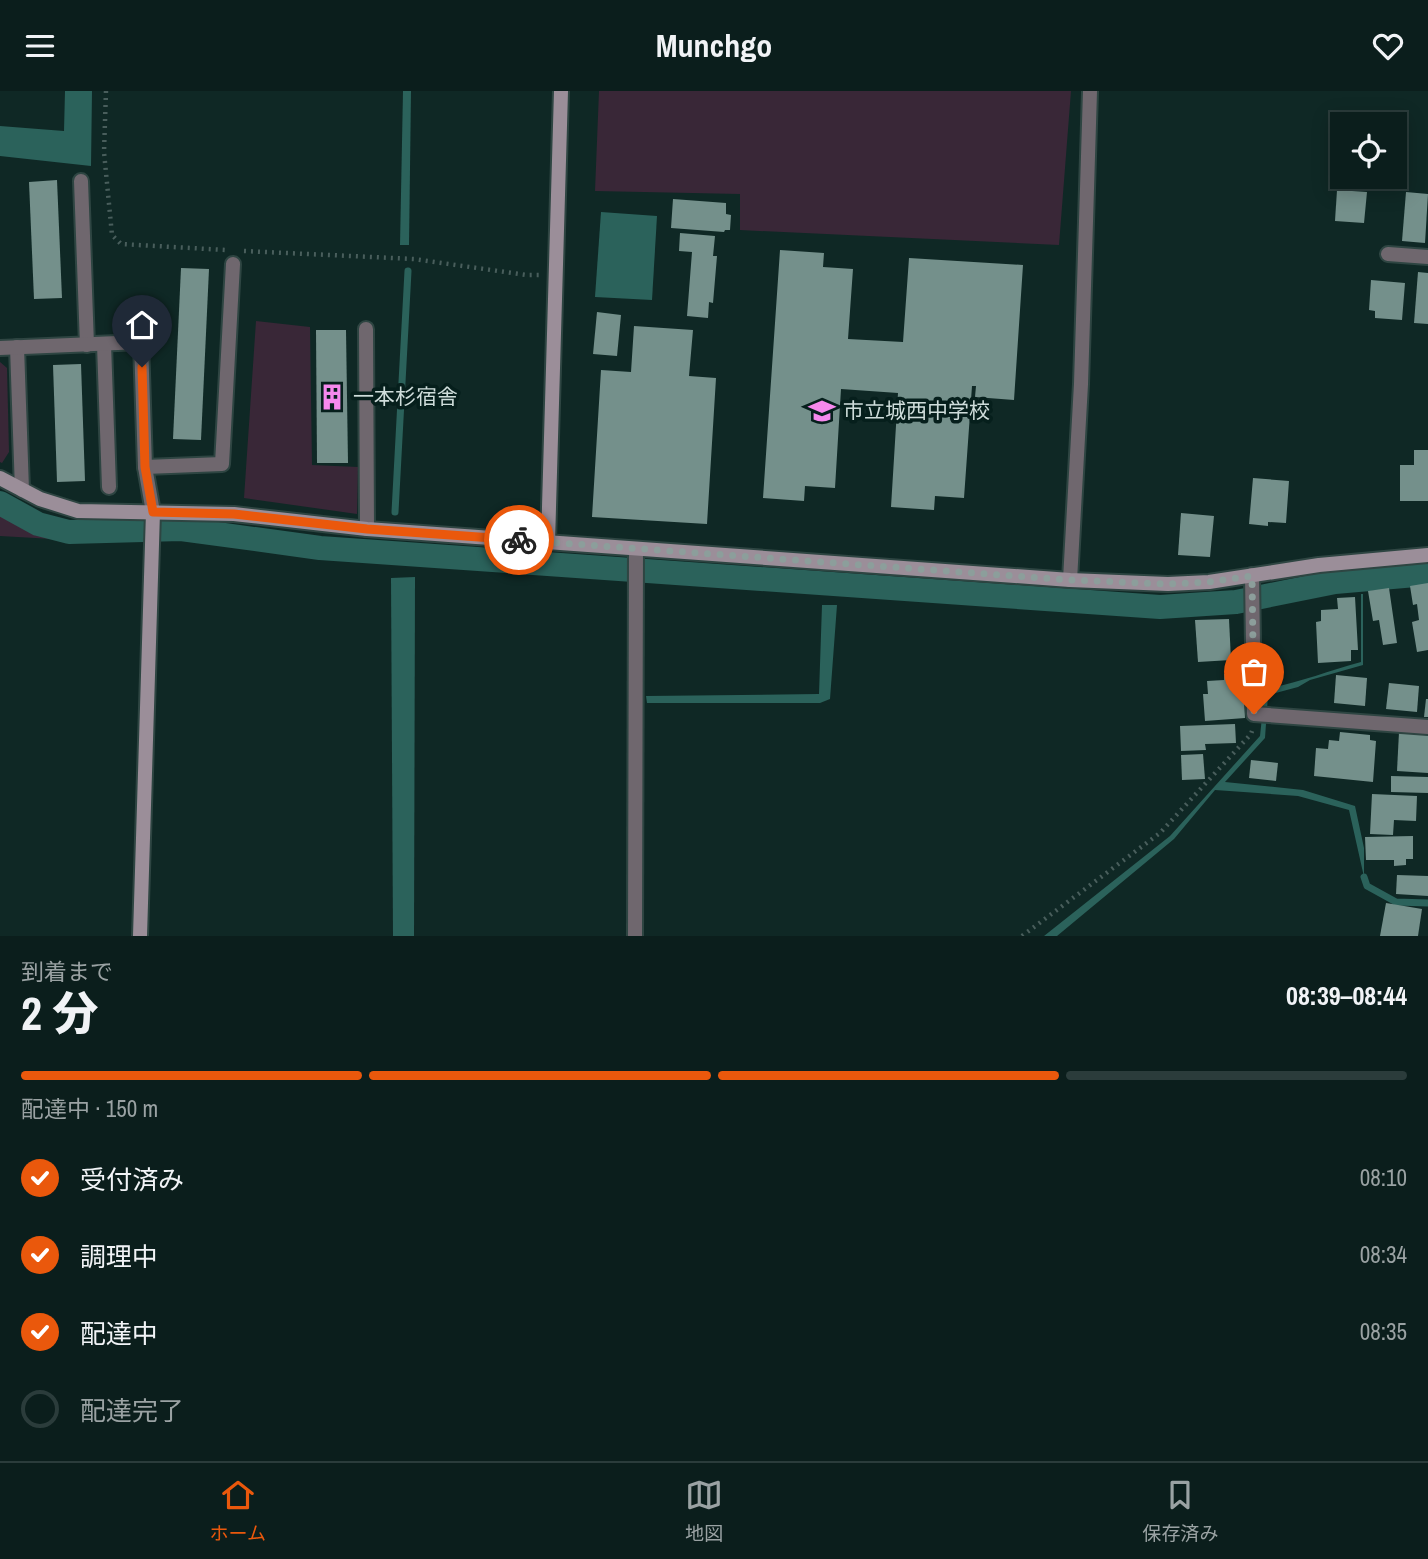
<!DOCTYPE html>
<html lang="ja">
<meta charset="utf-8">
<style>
body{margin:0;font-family:"Archivo Narrow","Noto Sans JP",sans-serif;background:#192b29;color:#f1f3f6;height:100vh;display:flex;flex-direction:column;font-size:26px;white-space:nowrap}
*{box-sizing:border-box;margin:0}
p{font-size:23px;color:#9aa2a3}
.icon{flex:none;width:38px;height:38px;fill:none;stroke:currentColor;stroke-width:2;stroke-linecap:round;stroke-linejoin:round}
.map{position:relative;height:845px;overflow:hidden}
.sheet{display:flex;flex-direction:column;background:#0b1e1c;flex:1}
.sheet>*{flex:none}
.buttons{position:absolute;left:1330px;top:21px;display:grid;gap:14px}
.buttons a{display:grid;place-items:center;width:77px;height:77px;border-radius:0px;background:#0b1e1c;box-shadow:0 4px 18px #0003,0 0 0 2px #2b3c3b;font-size:35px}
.pin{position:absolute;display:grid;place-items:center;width:60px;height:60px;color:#fff;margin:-72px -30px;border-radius:50% 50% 50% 0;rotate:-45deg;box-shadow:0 0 7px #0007}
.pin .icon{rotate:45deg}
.courier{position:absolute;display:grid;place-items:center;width:70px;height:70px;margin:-35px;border:5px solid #ea580c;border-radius:50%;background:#fff;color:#222;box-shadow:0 2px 9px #0007}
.headline em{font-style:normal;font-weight:800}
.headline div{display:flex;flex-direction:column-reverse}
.headline{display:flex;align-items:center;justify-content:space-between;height:119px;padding:0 21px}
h1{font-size:46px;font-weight:800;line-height:52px}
.bar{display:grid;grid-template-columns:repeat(4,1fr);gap:10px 7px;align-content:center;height:84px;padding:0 21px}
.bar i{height:9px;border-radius:5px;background:#2b3c3b}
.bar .current{background:#ea580c}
.bar p{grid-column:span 4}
ol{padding:0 21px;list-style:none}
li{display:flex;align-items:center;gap:21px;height:77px}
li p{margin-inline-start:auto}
li .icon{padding:7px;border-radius:50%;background:#ea580c;color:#fff;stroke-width:4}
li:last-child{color:#9aa2a3}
li i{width:38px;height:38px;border:4px solid #2b3c3b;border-radius:50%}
header{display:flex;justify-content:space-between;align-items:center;height:91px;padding:0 21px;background:#0b1e1c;font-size:32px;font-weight:800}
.dock{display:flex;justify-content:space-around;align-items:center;height:98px;border-top:2px solid #2b3c3b;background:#0b1e1c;font-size:19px;color:#9aa2a3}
.dock a{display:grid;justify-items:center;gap:4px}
.dock .current{color:#ea580c}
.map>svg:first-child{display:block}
</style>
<header><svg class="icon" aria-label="menu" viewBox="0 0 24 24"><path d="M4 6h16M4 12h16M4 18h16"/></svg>Munchgo<svg class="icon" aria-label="heart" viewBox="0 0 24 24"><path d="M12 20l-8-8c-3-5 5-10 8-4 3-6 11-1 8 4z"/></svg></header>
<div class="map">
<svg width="1428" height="845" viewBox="0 0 1428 845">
<rect width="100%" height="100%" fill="#0f2825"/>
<g fill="#392737">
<path d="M599,0H1071L1059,154L740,139V103L595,100Z"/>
<path d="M256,230L310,236L312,374L358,376L357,423L244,407Z"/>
<path d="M0,271L7,277L9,361L2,372L0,371Z"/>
<path d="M0,419L53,448L0,445Z"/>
</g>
<g fill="#2b625b">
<path d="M65,0H92L91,75L0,65V35L64,40Z"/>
<path d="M403,0H411L409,154H400Z"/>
<path d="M601,121L657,125L652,209L595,206Z"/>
<path d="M415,486L414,845H393L391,487Z"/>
<path d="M1361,503H1363V574L1310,589L1298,596L1268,604L1265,647L1225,691L1303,699L1355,715L1364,757V786L1349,719L1298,705L1215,699L1174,748L1057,845H1044L1170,745L1260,645L1265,598C1298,592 1328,580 1361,571Z"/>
<path d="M822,514H837L830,608L820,612H647L646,605L819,603Z"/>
</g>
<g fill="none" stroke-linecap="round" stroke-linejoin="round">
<g stroke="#2b625b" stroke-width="7">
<path d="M395,421L408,180"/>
<path d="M1364,786L1367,795L1396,811L1428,812"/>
</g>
<path stroke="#2b625b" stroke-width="24" d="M0,412L38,433L69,441L181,438L320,457L1160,516L1236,511L1335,491L1428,483"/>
</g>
<g fill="#74908b">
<path d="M57,89L62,207L34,208L29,91Z"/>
<path d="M1337,99L1367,101L1364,132L1335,130Z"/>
<path d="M1406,101L1428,103L1425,152L1402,150Z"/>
<path d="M673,108L726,112V123L731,124L730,139H725L724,141L671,137Z"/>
<path d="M680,142L715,145L713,165H717L713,212L709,211L708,227L687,225L692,161L679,160Z"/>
<path d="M780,159L824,162L823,176L853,178L848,248L903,251L909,167L1023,174L1014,309L975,306L976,295H972L964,407L935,405L934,419L891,416L898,302L841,298L835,397L805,395L804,410L763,407Z"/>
<path d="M181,177L209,178L201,349L173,348Z"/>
<path d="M1418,181L1428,182V233L1414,232Z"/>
<path d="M1371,189L1405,192L1402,229L1375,227V220L1369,219Z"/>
<path d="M597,221L621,224L617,265L593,263Z"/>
<path d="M634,235L693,239L689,285L716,287L707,433L592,426L601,279L631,281Z"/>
<path d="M316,239H346L348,372H317Z"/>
<path d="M81,273L85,390L57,391L53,274Z"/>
<path d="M1414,359H1428V410H1400V374H1414Z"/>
<path d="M1253,387L1289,390L1286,432L1268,431V435L1249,433Z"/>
<path d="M1181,422L1214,425L1210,466L1178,464Z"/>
<path d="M1428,492V559L1417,561L1412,531L1419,529L1417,513L1413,514L1410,495Z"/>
<path d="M1389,497L1397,552L1383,554L1379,529L1373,530L1368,500Z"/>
<path d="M1355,506L1358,559H1351V570L1318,572L1316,531L1321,530V519L1338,518L1337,507Z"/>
<path d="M1229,528L1231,569L1198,571L1195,529Z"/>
<path d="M1237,582V588H1243L1245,627L1205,630L1203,603H1208L1207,590L1224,589V583Z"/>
<path d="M1336,584L1367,587L1365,615L1334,612Z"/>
<path d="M1389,592L1419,595L1417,621L1386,618Z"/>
<path d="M1426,608H1428V626H1424Z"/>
<path d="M1235,633L1236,652L1205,653L1206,659L1181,660L1180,635Z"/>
<path d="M1340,641L1370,644V649L1376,650L1373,691L1314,685L1316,657L1328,658L1329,649L1339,650Z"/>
<path d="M1399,641L1428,642V682L1397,680Z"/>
<path d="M1203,663L1205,688L1182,689L1181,664Z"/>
<path d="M1251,669L1278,672L1276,690L1249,687Z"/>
<path d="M1391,685L1428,686V702L1391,701Z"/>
<path d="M1372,703L1417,705L1416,730L1394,729L1393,744L1370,743Z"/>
<path d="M1413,745V768H1406V774L1394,775V769H1366L1365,746Z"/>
<path d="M1397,784L1428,785V805L1396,803Z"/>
<path d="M1386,812L1422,818L1418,845H1380Z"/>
</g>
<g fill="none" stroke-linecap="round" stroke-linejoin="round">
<g stroke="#2e4542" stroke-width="18">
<g id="lane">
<path d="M81,90L87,254"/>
<path d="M366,238L367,438"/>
<path d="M104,253L109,396"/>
<path d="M17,256L22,399"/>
<path d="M0,257L141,251L145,376L153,421"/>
<path d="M145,376L222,373L233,173"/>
</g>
</g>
<g stroke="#2e4542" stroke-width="18">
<g id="street">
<path d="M1388,163L1428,166"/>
<path d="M1252,484L1254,623L1428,636"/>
<path d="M1070,489L1081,293L1090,0"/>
<path d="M635,845L636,458"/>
</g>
</g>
<g stroke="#2e4542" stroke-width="18">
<g id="secondary">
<path d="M0,387L40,408L78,420L234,423L367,438L1070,489L1168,493L1209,491L1319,474L1428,464"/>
<path d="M548,451L561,0"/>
<path d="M140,845L153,421"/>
</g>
</g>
<g stroke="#495e5c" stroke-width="4.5" stroke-dasharray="2 5" stroke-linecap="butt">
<path d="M106,0L104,61L112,144L121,153L225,159"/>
<path d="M244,160L414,168L526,184H539"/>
<path d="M1022,845L1160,742L1251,643L1252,640"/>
</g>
<use href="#lane" stroke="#6f676e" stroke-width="14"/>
<use href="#street" stroke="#6f676e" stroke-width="14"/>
<use href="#secondary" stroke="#9b8e99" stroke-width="14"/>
</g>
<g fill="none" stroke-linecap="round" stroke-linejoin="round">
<path stroke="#8c9e9b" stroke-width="7" stroke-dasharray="0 12.6" d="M519,449L1070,489L1168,493L1209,491L1252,485L1254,623"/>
<path stroke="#ea580c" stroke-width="9" d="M142,276L145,376L153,421L234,423L367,438L519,449"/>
</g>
<defs>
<g id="building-bare" transform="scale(2.1)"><path d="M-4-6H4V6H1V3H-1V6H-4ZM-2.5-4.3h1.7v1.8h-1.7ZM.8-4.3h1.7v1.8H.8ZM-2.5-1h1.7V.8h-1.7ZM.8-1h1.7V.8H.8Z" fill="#f689ed" stroke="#061f1c" stroke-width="2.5" paint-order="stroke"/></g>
<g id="school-bare" transform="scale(2.1)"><path d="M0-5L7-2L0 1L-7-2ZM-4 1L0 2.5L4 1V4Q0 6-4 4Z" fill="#f689ed" stroke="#061f1c" stroke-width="2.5" paint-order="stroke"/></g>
</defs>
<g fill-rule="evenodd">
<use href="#building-bare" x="332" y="306"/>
<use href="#school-bare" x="822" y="320"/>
</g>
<g text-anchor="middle" stroke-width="7" stroke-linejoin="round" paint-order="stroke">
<g font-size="21" fill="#cfdddb" stroke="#061f1c" text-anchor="start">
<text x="353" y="313">一本杉宿舎</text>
<text x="843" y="327">市立城西中学校</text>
</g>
</g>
</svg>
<div class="buttons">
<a><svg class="icon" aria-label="locate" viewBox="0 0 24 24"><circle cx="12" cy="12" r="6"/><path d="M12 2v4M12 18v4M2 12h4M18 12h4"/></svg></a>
</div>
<div class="pin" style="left:1254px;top:623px;background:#ea580c"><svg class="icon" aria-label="bag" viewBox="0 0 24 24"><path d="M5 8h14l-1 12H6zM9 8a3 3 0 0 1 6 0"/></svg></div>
<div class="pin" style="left:142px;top:276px;background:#1f2937"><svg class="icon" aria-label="home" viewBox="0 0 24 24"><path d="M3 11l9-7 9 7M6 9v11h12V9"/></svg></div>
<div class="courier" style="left:519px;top:449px"><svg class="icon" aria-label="bike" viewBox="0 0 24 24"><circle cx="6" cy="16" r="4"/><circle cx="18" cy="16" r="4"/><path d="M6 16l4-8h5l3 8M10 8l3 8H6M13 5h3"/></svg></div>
</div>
<section class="sheet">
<div class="headline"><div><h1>2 分</h1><p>到着まで</p></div><em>08:39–08:44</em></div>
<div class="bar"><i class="current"></i><i class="current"></i><i class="current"></i><i></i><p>配達中 · 150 m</p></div>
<ol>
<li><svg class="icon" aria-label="check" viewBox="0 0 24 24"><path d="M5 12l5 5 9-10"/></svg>受付済み<p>08:10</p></li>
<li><svg class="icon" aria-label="check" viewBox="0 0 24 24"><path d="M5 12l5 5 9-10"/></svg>調理中<p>08:34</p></li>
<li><svg class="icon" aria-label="check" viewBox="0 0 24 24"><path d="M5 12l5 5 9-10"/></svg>配達中<p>08:35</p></li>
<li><i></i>配達完了</li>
</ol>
</section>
<nav class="dock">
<a class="current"><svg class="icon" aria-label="home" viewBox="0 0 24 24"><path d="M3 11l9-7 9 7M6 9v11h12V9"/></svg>ホーム</a>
<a><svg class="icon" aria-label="map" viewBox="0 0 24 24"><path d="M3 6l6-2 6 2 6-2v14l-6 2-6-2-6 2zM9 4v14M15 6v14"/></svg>地図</a>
<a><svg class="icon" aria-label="saved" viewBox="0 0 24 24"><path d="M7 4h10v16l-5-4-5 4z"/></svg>保存済み</a>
</nav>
